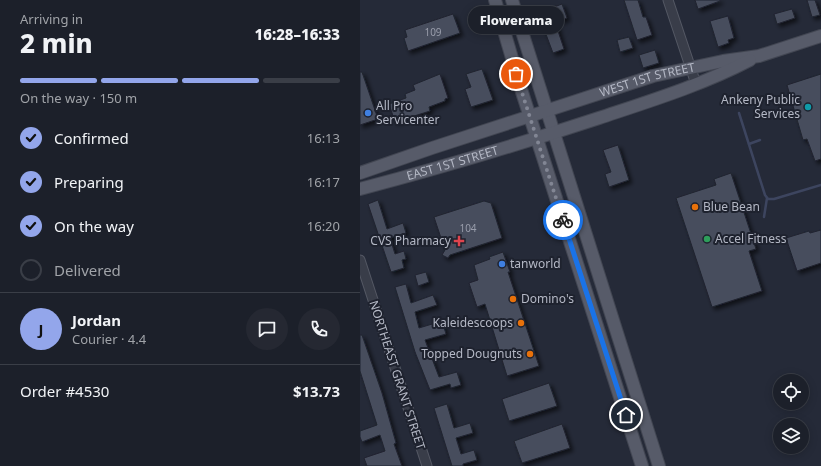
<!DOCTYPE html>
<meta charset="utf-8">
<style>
body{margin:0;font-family:"Noto Sans",sans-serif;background:#252832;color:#f1f3f6;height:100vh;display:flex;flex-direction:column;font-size:15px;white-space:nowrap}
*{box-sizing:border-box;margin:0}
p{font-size:13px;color:#a0a3a8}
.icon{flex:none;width:22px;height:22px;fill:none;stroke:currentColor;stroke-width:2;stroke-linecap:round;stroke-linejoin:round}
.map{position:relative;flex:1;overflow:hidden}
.sheet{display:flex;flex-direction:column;background:#1c202a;width:360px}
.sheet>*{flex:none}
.controls{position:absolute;left:413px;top:374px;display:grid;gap:8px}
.controls a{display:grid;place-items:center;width:36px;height:36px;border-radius:50%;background:#1c202a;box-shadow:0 2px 10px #0003,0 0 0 1px #3a3e47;font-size:20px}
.pin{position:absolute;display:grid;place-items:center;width:34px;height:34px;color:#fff;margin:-17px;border:2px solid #fff;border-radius:50%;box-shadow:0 1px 4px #0007}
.courier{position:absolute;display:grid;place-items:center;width:40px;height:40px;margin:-20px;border:3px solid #1a73e8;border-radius:50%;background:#fff;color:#222;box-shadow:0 1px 5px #0007}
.bubble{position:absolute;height:28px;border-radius:14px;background:#1c202a;box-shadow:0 2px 10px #0003,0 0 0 1px #3a3e47;font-size:13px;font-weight:800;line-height:28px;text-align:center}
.headline em{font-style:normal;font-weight:800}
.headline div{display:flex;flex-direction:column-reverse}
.headline{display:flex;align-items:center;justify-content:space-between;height:68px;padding:0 20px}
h1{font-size:26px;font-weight:800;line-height:30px}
.bar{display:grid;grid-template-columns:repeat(4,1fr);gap:6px 4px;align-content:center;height:48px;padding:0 20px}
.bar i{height:5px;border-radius:3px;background:#3a3e47}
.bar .selected{background:#93a6eb}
.bar p{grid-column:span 4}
.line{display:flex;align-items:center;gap:10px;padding:0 20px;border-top:1px solid #3a3e47}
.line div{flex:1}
.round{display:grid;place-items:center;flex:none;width:42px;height:42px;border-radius:21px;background:#252832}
ol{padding:0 20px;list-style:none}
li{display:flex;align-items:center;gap:12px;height:44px}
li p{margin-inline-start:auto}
li .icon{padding:4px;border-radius:50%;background:#93a6eb;color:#111;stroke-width:4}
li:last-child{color:#a0a3a8}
li i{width:22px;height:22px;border:2px solid #3a3e47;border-radius:50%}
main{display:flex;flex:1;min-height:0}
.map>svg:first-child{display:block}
</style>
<main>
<section class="sheet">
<div class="headline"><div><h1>2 min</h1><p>Arriving in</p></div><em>16:28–16:33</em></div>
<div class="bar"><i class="selected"></i><i class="selected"></i><i class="selected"></i><i></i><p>On the way · 150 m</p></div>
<ol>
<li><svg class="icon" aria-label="check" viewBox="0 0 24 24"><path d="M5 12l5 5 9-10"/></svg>Confirmed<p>16:13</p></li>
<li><svg class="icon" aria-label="check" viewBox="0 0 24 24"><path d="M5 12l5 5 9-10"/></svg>Preparing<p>16:17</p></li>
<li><svg class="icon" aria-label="check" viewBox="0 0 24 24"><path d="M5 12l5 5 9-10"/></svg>On the way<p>16:20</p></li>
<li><i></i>Delivered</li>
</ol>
<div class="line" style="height:72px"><b class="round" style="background:#93a6eb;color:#111">J</b><div><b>Jordan</b><p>Courier · 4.4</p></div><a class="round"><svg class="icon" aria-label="chat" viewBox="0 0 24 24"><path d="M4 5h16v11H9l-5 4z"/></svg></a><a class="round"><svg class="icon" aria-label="phone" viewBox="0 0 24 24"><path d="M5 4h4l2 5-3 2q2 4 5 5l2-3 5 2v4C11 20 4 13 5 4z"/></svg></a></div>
<div class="line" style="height:52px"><div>Order #4530</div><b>$13.73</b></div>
</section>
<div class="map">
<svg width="461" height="466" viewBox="0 0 461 466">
<defs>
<filter id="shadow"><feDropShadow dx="3" dy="3" stdDeviation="2" flood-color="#0009"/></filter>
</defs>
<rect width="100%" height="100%" fill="#252a38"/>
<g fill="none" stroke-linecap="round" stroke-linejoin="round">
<g stroke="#3d455f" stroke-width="2.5">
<path d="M379,113L405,195L408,199H414L461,185"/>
<path d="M389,144L400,140"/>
<path d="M404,217L407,198"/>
</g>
</g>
<g fill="#474d5d" stroke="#202430" filter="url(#shadow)">
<path d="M264,0H278L283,17H286L292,35L277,40Z"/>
<path d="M335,0H360V1L338,9Z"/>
<path d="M447,0H455L460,15L452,17Z"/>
<path d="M202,4L207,18L195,22L204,49L193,53L178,13Z"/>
<path d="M432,9L435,18L417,24L414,14Z"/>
<path d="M93,14L100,33L48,51L44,38L47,37L45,30Z"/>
<path d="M368,16L374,38L368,40L369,43L358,47L350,21Z"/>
<path d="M269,37L273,48L260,52L257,40Z"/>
<path d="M295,50L299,63L283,68L279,55Z"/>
<path d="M122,69L133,100L111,107L105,89L111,87L106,74Z"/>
<path d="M0,72H2L18,119L0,125Z"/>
<path d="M80,74L88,98L85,99V101L69,107L70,111L35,122L29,104L46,98L45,94L55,90L53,85Z"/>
<path d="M461,74V159L455,161L447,139L443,140L427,85Z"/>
<path d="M258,145L269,180L249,187L245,174L251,172L243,150Z"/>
<path d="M371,173L396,249L389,251L402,291L352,307L316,198L356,185L354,179Z"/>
<path d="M18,200L27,229L43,223L46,233L30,238L35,254L44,251L46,259L42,260L44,268L31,272L8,204Z"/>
<path d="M124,201L131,203L142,238L90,255L88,258L82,255L85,250L74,217Z"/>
<path d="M461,230V263L437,271L426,238L449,231L450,233Z"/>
<path d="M143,252L150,272H148L179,366L147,376L125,304L117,307L109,283L118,280L114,265L130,259L129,257Z"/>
<path d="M66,272L69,282L58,286L55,275Z"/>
<path d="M46,284L51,303L73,295L77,305L55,312L59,328L82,321L86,334L65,340L79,377L97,372L101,385L91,388L90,384L70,390L55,352L35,287Z"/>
<path d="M0,335H2L22,393L36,443L34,444L42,466H7L4,458L25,451L20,435L2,442L0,437V431L17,425L0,371Z"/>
<path d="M189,383L197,406L149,421L142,399Z"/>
<path d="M87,404L94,428L110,423L113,433L96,438L101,454L114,450L117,460L103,464V466H92L74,408Z"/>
<path d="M202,424L210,448L162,463L154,441Z"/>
</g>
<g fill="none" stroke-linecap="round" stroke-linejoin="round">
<g stroke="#545864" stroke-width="11">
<g id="minor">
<path d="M308,0L336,84"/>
<path d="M0,260L67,466"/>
</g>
</g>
<g stroke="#424652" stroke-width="14">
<g id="major">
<path d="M135,0L161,89L282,466"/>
<path d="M152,0L299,466"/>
<path id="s1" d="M0,173L72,148L293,76L363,61L399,56L461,36"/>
<path id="s2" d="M0,189C80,168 160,144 239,118C290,101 342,85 390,60"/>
</g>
</g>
<use href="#minor" stroke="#393d49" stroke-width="9"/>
<use href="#major" stroke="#575b69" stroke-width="12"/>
</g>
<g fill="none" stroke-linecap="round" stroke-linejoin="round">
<path stroke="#828694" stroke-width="4" stroke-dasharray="0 7.2" d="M156,74L203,220"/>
<path stroke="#1a73e8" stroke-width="5" d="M203,220L266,415"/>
</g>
<circle fill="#0f9aa8" stroke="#1e222e" stroke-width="1.5" cx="448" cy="107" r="4"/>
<g fill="#3f7fe0" stroke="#1e222e" stroke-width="1.5">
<circle cx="8" cy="113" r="4"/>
<circle cx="142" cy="264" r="4"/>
</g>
<g fill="#e8710a" stroke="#1e222e" stroke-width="1.5">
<circle cx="335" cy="207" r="4"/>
<circle cx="153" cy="299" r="4"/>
<circle cx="161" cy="323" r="4"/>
<circle cx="170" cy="354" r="4"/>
</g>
<circle fill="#2e9e5b" stroke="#1e222e" stroke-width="1.5" cx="347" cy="239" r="4"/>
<path fill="#e0444e" stroke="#1e222e" stroke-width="1.5" d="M97 235h4v4h4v4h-4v4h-4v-4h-4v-4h4z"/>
<g text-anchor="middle" stroke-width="4" stroke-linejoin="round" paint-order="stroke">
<g font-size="10" fill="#999dab">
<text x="73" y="36">109</text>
<text x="108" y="232">104</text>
</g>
<g font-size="12" fill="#b4b8c5" stroke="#1e222e">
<text dy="4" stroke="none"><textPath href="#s1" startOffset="302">WEST 1ST STREET</textPath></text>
<text dy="4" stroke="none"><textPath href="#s2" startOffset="96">EAST 1ST STREET</textPath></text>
<text transform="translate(37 375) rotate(72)" y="4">NORTHEAST GRANT STREET</text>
</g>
<g font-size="12" fill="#b4b8c5" stroke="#1e222e" text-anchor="start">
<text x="440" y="104" text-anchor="end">Ankeny Public<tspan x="440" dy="14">Services</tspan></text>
<text x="16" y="110">All Pro<tspan x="16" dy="14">Servicenter</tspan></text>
<text x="343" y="211">Blue Bean</text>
<text x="355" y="243">Accel Fitness</text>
<text x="91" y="245" text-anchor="end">CVS Pharmacy</text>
<text x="150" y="268">tanworld</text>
<text x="161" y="303">Domino's</text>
<text x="153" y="327" text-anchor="end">Kaleidescoops</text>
<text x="162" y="358" text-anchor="end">Topped Dougnuts</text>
</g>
</g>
</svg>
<div class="controls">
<a><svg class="icon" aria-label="locate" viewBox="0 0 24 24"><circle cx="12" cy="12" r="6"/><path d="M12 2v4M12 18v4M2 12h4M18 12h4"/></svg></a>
<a><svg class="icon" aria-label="layers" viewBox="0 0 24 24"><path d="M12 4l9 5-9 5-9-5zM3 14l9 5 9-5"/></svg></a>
</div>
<div class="pin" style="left:156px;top:74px;background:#ea580c"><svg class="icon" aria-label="bag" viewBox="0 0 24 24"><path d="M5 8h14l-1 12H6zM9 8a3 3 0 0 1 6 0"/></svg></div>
<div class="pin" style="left:266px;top:415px;background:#1f2937"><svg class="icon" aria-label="home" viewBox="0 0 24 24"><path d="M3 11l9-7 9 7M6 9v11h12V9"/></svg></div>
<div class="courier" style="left:203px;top:220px"><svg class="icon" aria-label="bike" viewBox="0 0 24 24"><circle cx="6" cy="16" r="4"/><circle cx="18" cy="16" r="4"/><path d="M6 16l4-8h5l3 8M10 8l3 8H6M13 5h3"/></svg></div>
<div class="bubble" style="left:108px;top:6px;width:96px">Flowerama</div>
</div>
</main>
